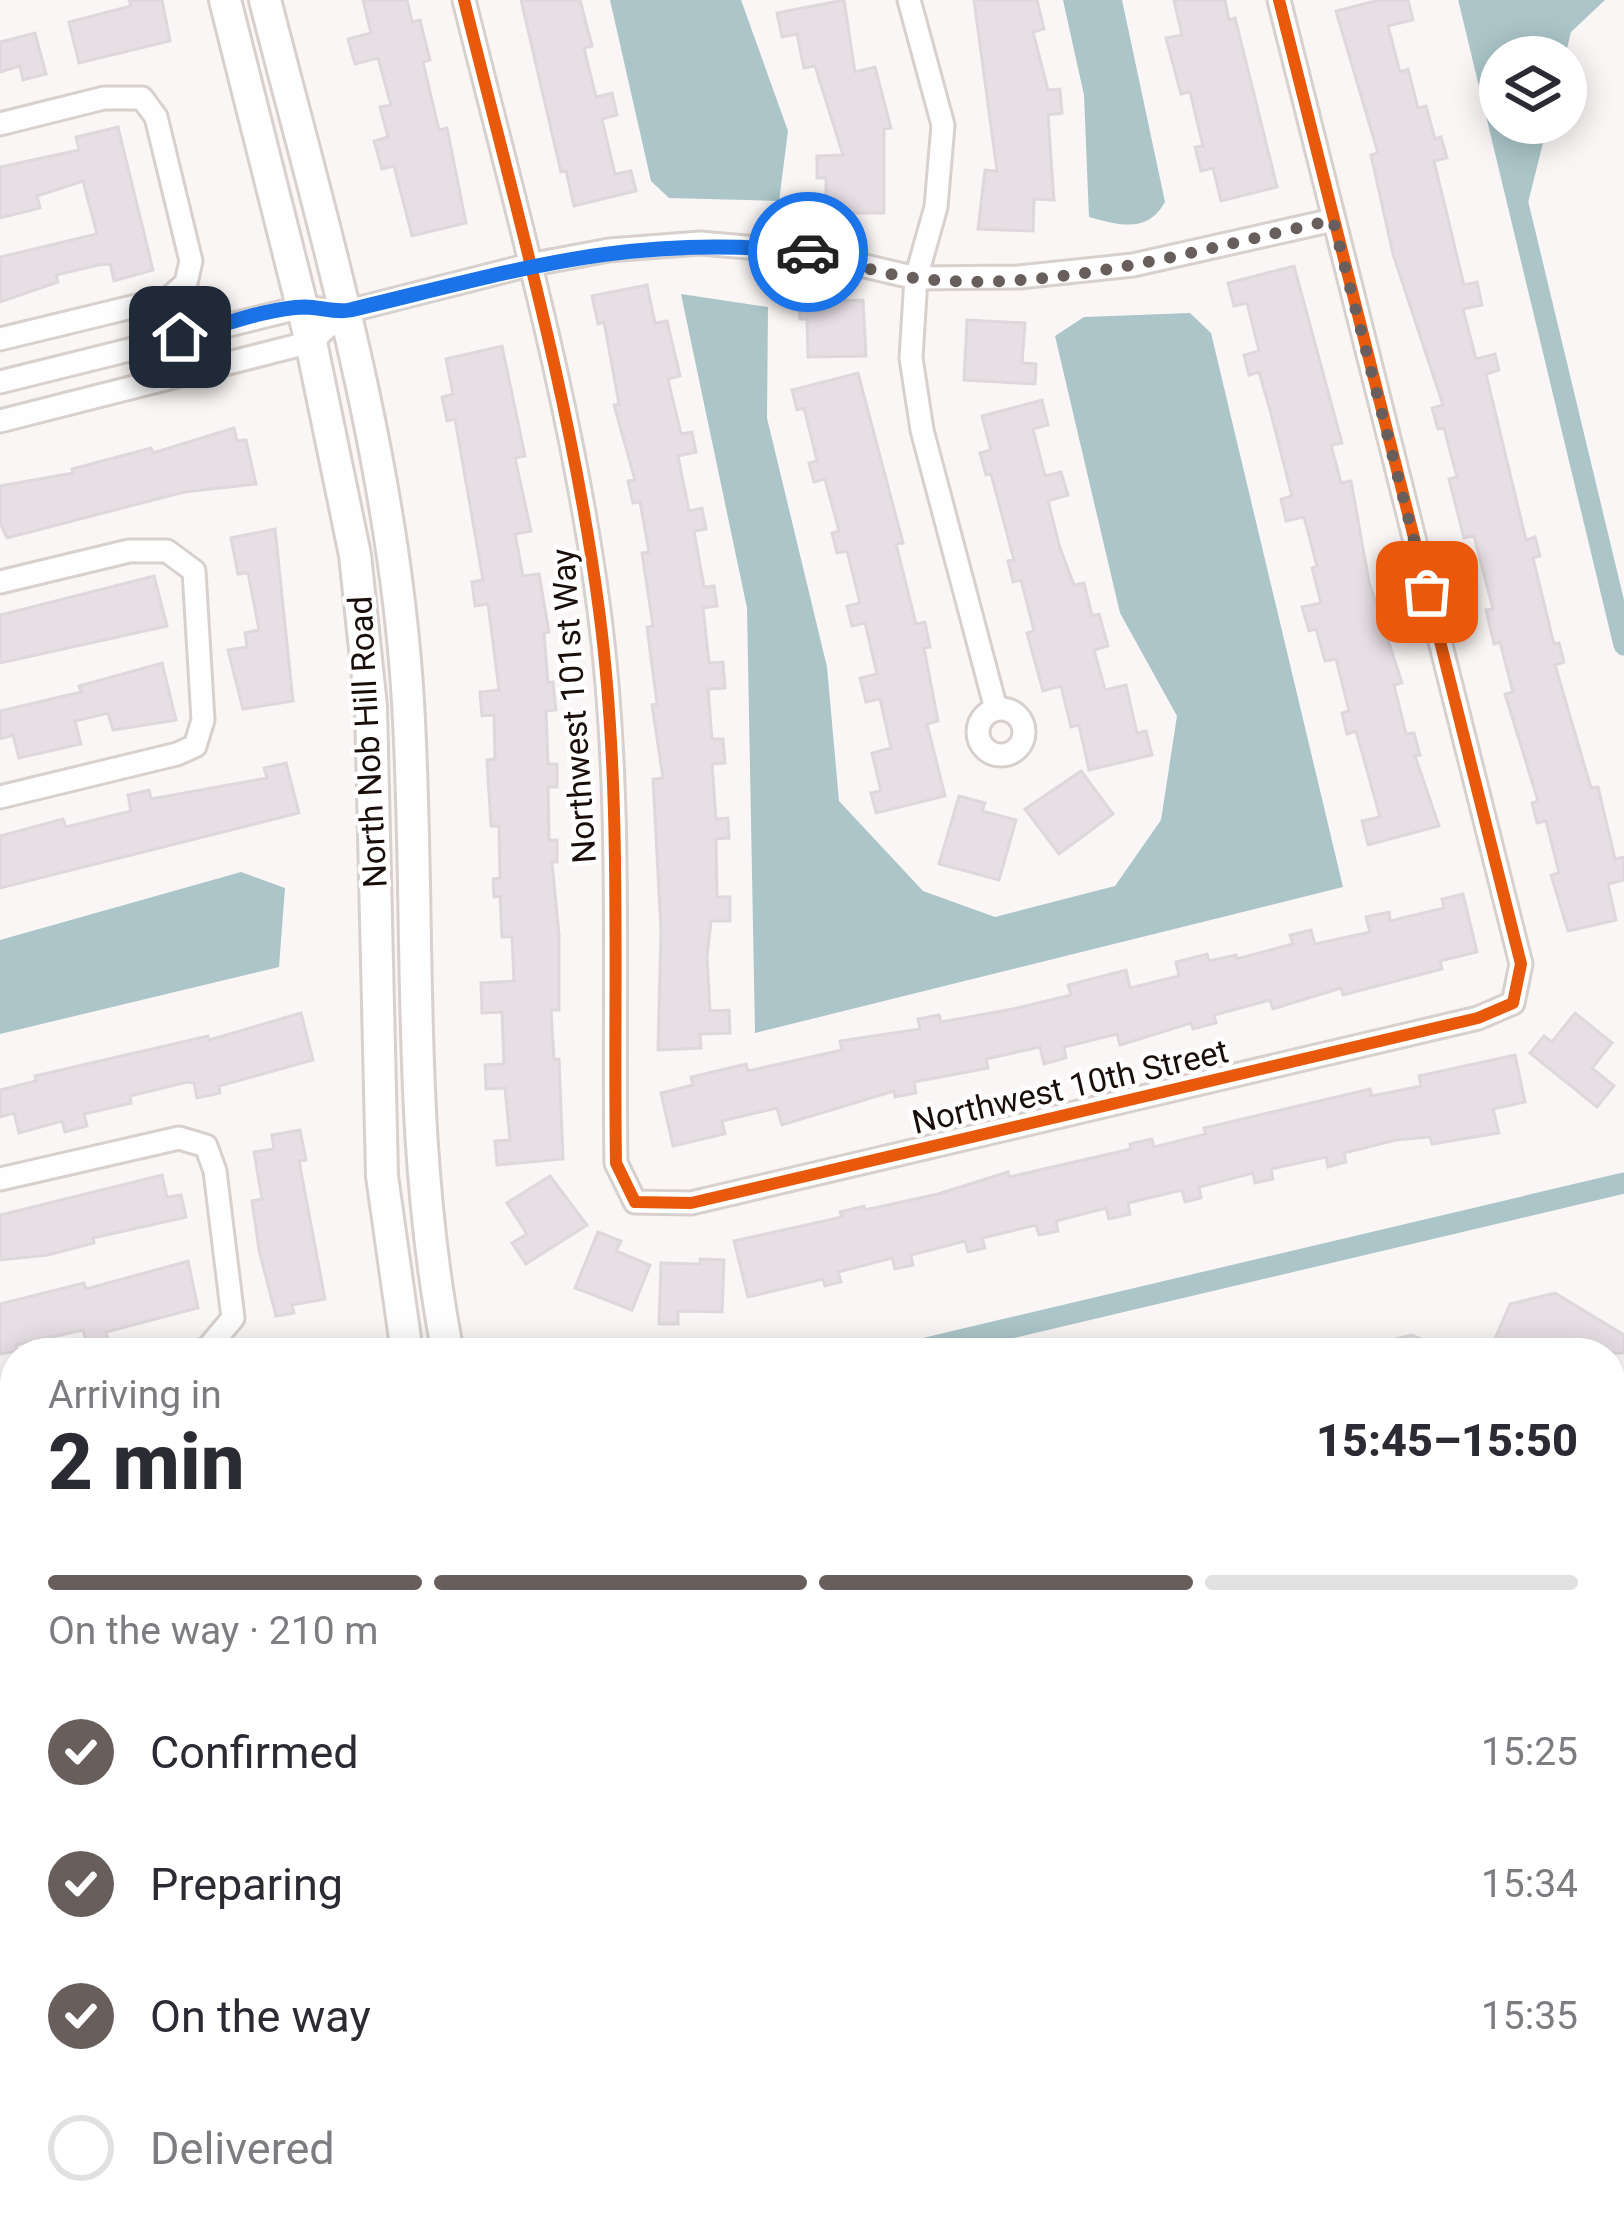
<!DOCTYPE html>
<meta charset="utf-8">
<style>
body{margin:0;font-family:Roboto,sans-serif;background:#f7f7f7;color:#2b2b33;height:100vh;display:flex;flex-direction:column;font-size:45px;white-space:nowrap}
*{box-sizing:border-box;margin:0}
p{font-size:39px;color:#7c7c81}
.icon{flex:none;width:66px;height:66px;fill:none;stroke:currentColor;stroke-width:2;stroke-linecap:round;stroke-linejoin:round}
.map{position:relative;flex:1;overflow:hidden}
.side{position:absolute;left:0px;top:1338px;width:1626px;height:903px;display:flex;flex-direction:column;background:#fff;border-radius:48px 48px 0 0;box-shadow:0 6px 30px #0003}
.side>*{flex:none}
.fabs{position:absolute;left:1479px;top:36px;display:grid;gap:24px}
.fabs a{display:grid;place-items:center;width:108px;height:108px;border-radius:50%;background:#fff;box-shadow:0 6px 30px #0003;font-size:60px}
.pin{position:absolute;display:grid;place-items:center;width:102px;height:102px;color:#fff;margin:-51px;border-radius:24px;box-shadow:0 6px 18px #0006}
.courier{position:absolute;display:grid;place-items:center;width:120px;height:120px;margin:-60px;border:9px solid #1a73e8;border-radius:50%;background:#fff;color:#222;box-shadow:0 3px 15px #0007}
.headline em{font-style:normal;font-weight:800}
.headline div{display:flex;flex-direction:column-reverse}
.headline{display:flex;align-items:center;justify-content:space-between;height:204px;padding:0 48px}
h1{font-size:78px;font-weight:800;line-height:90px}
.bar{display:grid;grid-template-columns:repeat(4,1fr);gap:18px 12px;align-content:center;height:144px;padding:0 48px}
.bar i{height:15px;border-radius:9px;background:#e1e1e2}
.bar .on{background:#685f5c}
.bar p{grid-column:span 4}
ol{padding:0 48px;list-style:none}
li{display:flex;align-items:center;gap:36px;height:132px}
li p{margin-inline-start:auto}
li .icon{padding:12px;border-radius:50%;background:#685f5c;color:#fff;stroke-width:4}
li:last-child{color:#7c7c81}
li i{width:66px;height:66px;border:6px solid #e1e1e2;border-radius:50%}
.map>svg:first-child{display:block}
</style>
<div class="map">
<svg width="1624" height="2240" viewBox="0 0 1624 2240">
<rect width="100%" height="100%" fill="#faf6f5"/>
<g fill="#abc5c9">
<path d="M610,0H741L788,131L779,201L669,198L651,181Z"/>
<path d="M1063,0H1122L1165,202C1147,234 1119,225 1089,217L1084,95Z"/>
<path d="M1469,0H1605L1571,32L1565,57H1500V123H1548L1523,223Z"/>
<path d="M681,294L768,307L767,418L827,667L839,801L923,891L995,917L1115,886L1161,820L1177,716L1120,613L1055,336L1084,317L1190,313L1211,333L1343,887L755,1033L747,608Z"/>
<path d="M241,872L285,888L279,967L0,1034V940Z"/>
<path d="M15,1529V1591L0,1594V1533Z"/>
<path d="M1624,2165V2232L1592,2240H1334L1389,2226H1611V2169Z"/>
</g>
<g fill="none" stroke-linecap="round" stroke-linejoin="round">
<g stroke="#abc5c9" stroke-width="21">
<path d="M1469,0L1624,645"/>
<path d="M905,1353L1624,1183"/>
</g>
</g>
<g fill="#e6dfe4" stroke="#ded8dc" stroke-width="3">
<path d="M129,0H162L170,41L79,63L69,22L131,6Z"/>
<path d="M363,0H407L412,22L420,20L430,60L423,62L439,130L447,128L466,223L412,236L394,166L382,169L374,141L388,137L380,107L391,105L378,58L355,64L348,39L371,33Z"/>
<path d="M521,0H580L592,46L584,48L596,97L612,93L617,115L602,119L615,174L631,171L636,191L574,206L566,171L561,172Z"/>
<path d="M844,0L855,72L875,67L891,128L884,129V213H826V178H817V156L843,155L815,66L804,68L797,34L782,37L777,13Z"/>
<path d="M974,0H1037L1044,29L1033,32L1048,90L1060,89L1062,113L1048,115L1054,200L1034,199L1033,231L978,229L985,170L997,171Z"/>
<path d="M1174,0H1225L1229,20L1235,18L1277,187L1221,201L1213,168L1201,171L1195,147L1203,146L1190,92L1181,94L1166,38L1182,35Z"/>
<path d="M1379,0H1408L1413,20L1388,26L1400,72L1408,69L1418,108L1426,106L1435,139L1441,137L1447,158L1434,161L1443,198L1464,285L1477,282L1482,305L1463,309L1476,359L1495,354L1499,370L1486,374L1526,540L1535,537L1540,556L1533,558L1554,644L1559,643L1564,662L1555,665L1591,788L1598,787L1615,859L1624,857V880L1608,884L1616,920L1568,931L1551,875L1559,873L1546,821L1537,823L1532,803L1538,801L1505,694L1513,692L1500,642L1494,644L1486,610L1493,609L1474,536L1464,538L1449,479L1457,477L1444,428L1438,429L1432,408L1443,405L1393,254L1371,155L1378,153L1336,11Z"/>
<path d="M35,33L46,74L23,80L20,66L0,72V42Z"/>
<path d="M118,127L153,270L114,281L110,264L98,265L56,275L58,282L0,302V257L97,234L83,181L37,196L40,208L0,218V167L79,150L76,137Z"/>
<path d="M1294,266L1342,443L1331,445L1341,483L1351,481L1369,582L1402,683L1394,685L1406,734L1414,733L1420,755L1415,756L1439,826L1368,845L1362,821L1380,817L1356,731L1347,734L1342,713L1349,711L1336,659L1325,661L1316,629L1309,631L1302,607L1321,603L1312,568L1317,566L1304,517L1286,521L1281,499L1292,496L1270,410L1259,372L1249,375L1244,355L1259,351L1247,303L1234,306L1228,283Z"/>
<path d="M647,285L655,323L667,321L680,376L668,379L681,434L692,432L696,452L678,456L689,511L702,508L706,529L694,531L704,587L714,586L717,606L703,608L709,663L723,662L725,688L708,689L712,739H723L725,763L712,764L716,819L728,818L729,838L716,839L717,897H730V921H711L707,957L710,1011L729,1010L730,1033L700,1034L701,1048L658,1050L661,930L653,779L663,778L652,705L657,704L647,627L653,626L642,553L649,552L640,502L633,503L628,481L635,480L614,405L619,404L604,322L598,324L592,296Z"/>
<path d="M824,292V301L863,300L866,356L808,357L807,319H800L799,293Z"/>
<path d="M967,320L1025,323L1022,363L1036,364L1035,384L964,380Z"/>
<path d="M502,346L525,456L515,458L531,531L515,534L523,576L539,574L549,632L544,633L548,683L553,682L556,710L546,711L548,764H557V787H548L549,840H557V862H552L559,935V1010H551L554,1059H559L563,1159L497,1165L495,1141L510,1140L505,1088L486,1089L485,1065L504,1064L502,1012L482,1013L481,983L514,981L512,937H502L500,896L494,897L493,879L500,878L499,826H491L487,760L495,759L494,715L482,716L480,692L499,690L488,604L475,606L472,582L483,580L455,419L447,421L442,397L453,394L446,359Z"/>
<path d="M858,373L903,543L896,544L916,624L925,622L930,647L924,648L938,721L927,724L945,796L876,813L871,793L881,791L872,753L891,748L880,699L866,702L860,678L877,674L865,623L852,626L847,606L860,603L847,551L837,553L832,533L839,531L825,479L814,482L809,463L817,461L804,408L797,410L792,390Z"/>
<path d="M1042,400L1048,425L1033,429L1045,476L1061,472L1068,495L1048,501L1060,548L1074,585L1084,583L1092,616L1099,614L1108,646L1094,650L1105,690L1126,685L1137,733L1146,731L1152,755L1089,770L1079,725L1071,727L1061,686L1043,691L1027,633L1034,631L1021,580L1013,582L1008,561L1014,560L991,474L986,475L980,453L991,450L982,416Z"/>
<path d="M234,428L237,441L246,440L256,484L184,492L7,538L0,523V486L73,473L72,469L151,448L153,453Z"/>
<path d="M275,529L293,701L243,709L228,650L247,647L245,633L259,630L248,573L238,574L231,538Z"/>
<path d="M154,576L167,626L0,663V615Z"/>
<path d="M162,663L176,720L113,730L108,713L75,721L81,744L19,758L13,735L0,739V711L81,692L79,686Z"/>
<path d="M286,763L299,813L0,888V836L63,819L66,827L131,811L128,795L149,790L151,799L267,778L264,768Z"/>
<path d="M1081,771L1113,814L1059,854L1025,809Z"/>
<path d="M959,796L985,803L982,811L1016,820L999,880L939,864Z"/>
<path d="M1463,894L1477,952L1440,961L1442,969L1343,995L1341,988L1273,1009L1270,1000L1214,1015L1216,1023L1193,1029L1191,1023L1120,1045L1117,1034L1064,1047L1066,1058L1044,1064L1040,1047L986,1059L988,1068L914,1082L916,1093L895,1097L894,1091L782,1125L777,1108L722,1121L725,1134L673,1146L661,1093L693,1085L691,1077L746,1064L748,1071L842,1050L840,1041L920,1029L918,1019L939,1015L941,1022L1013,1009L1071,995L1068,985L1126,970L1130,988L1179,976L1176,962L1207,954L1209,961L1236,955L1237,959L1293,944L1290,935L1311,930L1315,944L1370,932L1366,917L1389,912L1390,921L1444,908L1442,899Z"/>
<path d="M301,1013L313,1060L219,1086L220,1093L197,1098L194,1083L187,1082L130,1096L131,1103L84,1114L87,1126L65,1132L62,1121L19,1133L14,1113L0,1117V1090L36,1081L35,1076L208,1036L209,1040Z"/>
<path d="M1575,1013L1612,1043L1592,1068L1614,1086L1597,1107L1530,1053L1544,1036L1552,1042Z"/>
<path d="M1515,1055L1525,1102L1493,1109L1499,1133L1432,1144L1430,1137L1396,1140L1344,1153L1346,1162L1328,1167L1326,1157L1271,1169L1273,1179L1255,1183L1253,1173L1199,1187L1201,1198L1185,1202L1182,1190L1128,1203L1130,1214L1109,1219L1106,1208L1056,1221L1058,1231L1039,1235L1036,1225L982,1238L985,1248L968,1252L965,1241L911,1255L913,1265L895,1269L892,1258L838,1272L841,1282L825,1286L823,1279L748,1297L734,1241L842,1217L840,1212L864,1206L865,1210L938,1194L1008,1172L1009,1177L1131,1149L1130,1144L1152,1139L1154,1147L1206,1134L1204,1128L1370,1089L1372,1096L1421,1086L1419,1076Z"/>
<path d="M300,1130L306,1160L299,1161L325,1299L292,1305L294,1313L276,1316L259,1250L252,1201L262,1199L254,1152L274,1149L272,1135Z"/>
<path d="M162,1175L167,1197L181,1195L186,1217L93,1238L94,1243L48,1255L0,1260V1215Z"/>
<path d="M550,1176L587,1225L526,1264L512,1243L527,1234L507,1203Z"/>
<path d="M598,1232L621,1241L616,1251L650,1265L632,1310L575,1288Z"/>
<path d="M700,1259L724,1260L722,1312L678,1311V1324H659L661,1263L700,1264Z"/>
<path d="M188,1261L198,1308L106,1332L108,1340L87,1345L83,1330L16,1345L17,1351L0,1354V1304L84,1283L86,1289Z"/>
<path d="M1555,1293L1624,1335V1353H1489L1510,1304Z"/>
<path d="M1412,1335L1453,1353H1364L1363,1347Z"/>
</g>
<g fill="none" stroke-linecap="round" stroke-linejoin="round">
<g stroke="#d8d0cd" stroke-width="16">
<g id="service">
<path d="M1611,1598L1624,1606"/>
<path d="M0,1649L15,1645"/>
<path d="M0,1902L15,1910"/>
<path d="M0,1956L15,1953"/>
<path d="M1611,1961L1624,1941"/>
<path d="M1611,1976L1624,2026"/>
<path d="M0,2161L16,2240"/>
<path d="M142,2226L144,2240"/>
<path d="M331,2226L335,2240"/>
</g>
</g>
<g stroke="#d8d0cd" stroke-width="27">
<g id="minor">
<path d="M464,0C514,202 572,404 599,610C623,792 613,981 616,1163L635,1202L691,1203L1478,1018L1513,1003L1521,964L1279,0"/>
<path d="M909,0L943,125L936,207L916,278L911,358L922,430L996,709"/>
<path d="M0,124L104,98H142L156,117L191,261L186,283L169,298L0,339"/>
<path d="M0,382L302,307L344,312L529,265L609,250L700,243L806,252L916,278L1019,277L1133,265L1333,220"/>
<path d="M0,421L311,342L344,312"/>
<path d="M0,582L129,551H167L194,571L203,720L195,746L177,754L0,797"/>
<circle cx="1001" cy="732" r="23"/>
<path d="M0,1179L179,1138L206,1146L215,1171L233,1318L207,1349L191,1353"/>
<path d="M0,1397L15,1394"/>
</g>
</g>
<g stroke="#d8d0cd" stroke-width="33">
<g id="tertiary">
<path d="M1611,2069L1624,2066"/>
<path d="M1611,2109L1624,2106"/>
<path d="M877,2240L937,2226"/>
<path d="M1052,2240L1112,2226"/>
</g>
</g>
<g stroke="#d8d0cd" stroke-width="36">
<g id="secondary">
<path d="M225,0L311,342L355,555L371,706L382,1176L407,1353"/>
<path d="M265,0C324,230 394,463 408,702C421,920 405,1137 448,1353"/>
<path d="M637,2226L640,2240"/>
<path d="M677,2226L680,2240"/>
</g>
</g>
<use href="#service" stroke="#fefefe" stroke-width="10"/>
<use href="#minor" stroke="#fefefe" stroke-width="21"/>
<use href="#tertiary" stroke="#fefefe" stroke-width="27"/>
<use href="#secondary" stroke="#fefefe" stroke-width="30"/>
<g stroke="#fff" stroke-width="20">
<path id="cycleway" d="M464,0C514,202 572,404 599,610C623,792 613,981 616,1163L635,1202L691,1203L1478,1018L1513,1003L1521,964L1279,0"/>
</g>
<use href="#cycleway" stroke="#e8590c" stroke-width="12"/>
</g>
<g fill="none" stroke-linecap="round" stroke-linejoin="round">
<path stroke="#685f5c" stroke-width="12" stroke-dasharray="0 21.6" d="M808,252C843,261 880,274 915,278C1050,295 1202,249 1333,220L1427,592"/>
<path stroke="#1a73e8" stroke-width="15" d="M180,337C219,327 265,308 305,307C320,307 335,313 350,310C518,270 631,233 808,252"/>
</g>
<g text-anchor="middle" stroke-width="9" stroke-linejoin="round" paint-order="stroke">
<g font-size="33" fill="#190e0a" stroke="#fff">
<text transform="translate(573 706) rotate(-94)" y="12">Northwest 101st Way</text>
<text transform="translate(367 742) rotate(-93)" y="12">North Nob Hill Road</text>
<text transform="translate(1070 1086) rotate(-13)" y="12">Northwest 10th Street</text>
</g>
</g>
</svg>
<div class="fabs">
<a><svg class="icon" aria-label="layers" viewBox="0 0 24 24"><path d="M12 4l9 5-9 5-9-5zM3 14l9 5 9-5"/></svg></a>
</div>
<div class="pin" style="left:1427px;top:592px;background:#ea580c"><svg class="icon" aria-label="bag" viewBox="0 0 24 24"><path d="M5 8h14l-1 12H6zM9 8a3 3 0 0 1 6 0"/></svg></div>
<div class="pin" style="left:180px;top:337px;background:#1f2937"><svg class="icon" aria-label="home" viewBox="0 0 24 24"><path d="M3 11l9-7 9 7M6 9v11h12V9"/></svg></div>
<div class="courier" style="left:808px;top:252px"><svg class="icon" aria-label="car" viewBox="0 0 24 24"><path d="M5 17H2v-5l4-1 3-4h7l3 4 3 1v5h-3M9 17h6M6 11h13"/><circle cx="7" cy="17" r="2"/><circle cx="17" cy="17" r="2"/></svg></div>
<section class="side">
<div class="headline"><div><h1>2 min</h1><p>Arriving in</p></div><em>15:45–15:50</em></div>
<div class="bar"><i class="on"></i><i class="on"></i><i class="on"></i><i></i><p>On the way · 210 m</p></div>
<ol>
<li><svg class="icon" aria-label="check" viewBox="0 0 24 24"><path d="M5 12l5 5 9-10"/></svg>Confirmed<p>15:25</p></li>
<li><svg class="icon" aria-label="check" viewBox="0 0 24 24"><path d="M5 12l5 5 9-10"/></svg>Preparing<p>15:34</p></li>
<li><svg class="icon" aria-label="check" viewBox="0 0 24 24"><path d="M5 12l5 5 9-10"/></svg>On the way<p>15:35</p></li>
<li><i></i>Delivered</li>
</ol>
</section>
</div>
